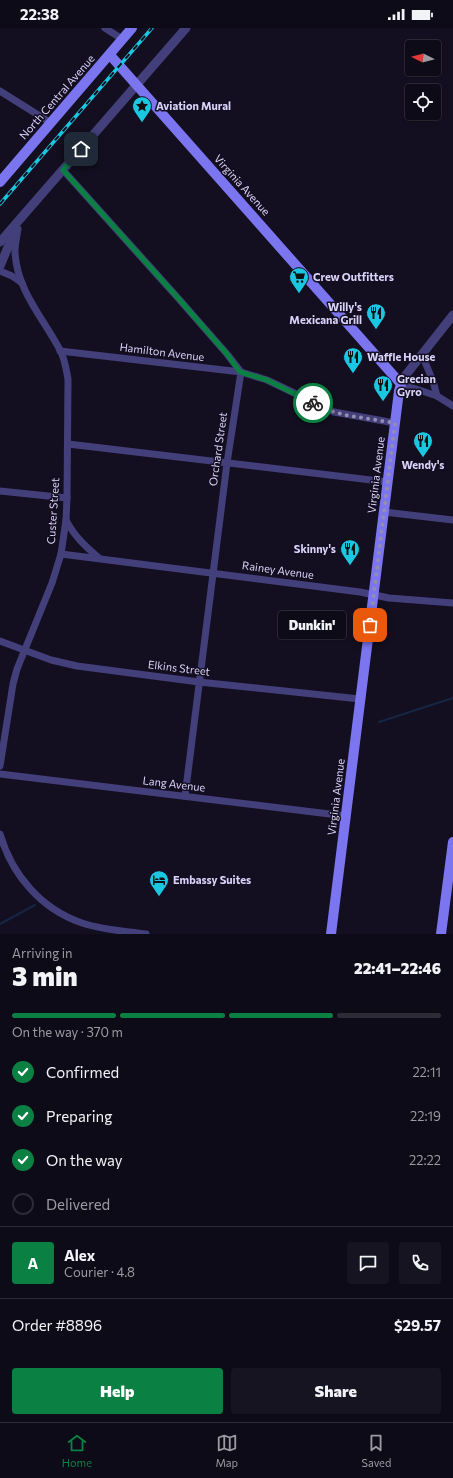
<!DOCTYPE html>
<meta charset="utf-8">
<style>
body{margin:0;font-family:Commissioner,sans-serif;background:#171421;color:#f1f3f6;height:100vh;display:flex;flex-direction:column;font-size:15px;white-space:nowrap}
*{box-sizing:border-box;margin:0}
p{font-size:13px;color:#9b9ba2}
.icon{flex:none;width:22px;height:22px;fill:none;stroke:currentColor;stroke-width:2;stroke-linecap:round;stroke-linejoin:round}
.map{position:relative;height:906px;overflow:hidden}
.side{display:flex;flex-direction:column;background:#0e0b18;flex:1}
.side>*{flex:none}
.needle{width:26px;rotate:276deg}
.controls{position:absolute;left:405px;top:12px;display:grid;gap:8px}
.controls a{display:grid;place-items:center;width:36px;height:36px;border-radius:4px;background:#0e0b18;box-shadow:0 1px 3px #0004,0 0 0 1px #2e2b37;font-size:20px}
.pin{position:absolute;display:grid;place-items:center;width:34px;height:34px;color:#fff;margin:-17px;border-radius:8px;box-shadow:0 2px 6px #0006}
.courier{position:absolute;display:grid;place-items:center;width:40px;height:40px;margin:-20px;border:3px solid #0b8043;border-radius:50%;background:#fff;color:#222;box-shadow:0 1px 5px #0007}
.bubble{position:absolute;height:28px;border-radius:4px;background:#0e0b18;box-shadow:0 1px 3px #0004,0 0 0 1px #2e2b37;font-size:13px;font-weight:800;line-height:28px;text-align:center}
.head em{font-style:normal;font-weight:800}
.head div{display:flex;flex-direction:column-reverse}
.head{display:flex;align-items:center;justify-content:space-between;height:68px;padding:0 12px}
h1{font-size:26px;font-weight:800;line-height:30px}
.bar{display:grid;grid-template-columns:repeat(4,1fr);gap:6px 4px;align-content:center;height:48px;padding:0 12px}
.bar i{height:5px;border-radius:3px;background:#2e2b37}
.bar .active{background:#0b8043}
.bar p{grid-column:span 4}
.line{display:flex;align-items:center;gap:10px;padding:0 12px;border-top:1px solid #2e2b37}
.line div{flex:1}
.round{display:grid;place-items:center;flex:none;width:42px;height:42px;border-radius:4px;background:#171421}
ol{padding:0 12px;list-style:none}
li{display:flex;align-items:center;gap:12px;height:44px}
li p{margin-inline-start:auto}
li .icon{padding:4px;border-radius:50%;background:#0b8043;color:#fff;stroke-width:4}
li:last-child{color:#9b9ba2}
li i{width:22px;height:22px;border:2px solid #2e2b37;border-radius:50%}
.primary-button{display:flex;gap:8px;margin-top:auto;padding:8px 12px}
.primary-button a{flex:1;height:46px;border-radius:4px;background:#0b8043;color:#fff;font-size:16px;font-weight:800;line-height:46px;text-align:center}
.primary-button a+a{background:#171421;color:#f1f3f6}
.status{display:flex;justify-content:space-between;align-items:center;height:28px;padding:0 20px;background:#0e0b18;direction:ltr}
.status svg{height:11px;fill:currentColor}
.tabs{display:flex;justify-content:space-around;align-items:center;height:56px;border-top:1px solid #2e2b37;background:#0e0b18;font-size:11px;color:#9b9ba2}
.tabs a{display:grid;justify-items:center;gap:2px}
.tabs .active{color:#0b8043}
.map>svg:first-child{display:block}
</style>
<div class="status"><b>22:38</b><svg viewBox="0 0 49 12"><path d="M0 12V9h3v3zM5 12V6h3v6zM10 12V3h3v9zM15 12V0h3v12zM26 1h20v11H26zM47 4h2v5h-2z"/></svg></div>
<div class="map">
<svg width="453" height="906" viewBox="0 0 453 906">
<rect width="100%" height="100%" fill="#130f20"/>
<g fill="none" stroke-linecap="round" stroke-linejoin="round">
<g stroke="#152645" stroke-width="2">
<path d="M379,694L453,670"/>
<path d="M0,896L35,877"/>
</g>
<g stroke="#433f7a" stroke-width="7">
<path d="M105,0L122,11"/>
<path d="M0,63L51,95"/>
<path d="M63,142L178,270L227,326L241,344L227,435L185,768"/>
<path d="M0,243L12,248L22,255"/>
<path d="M60,323L241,344L267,352L334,384L395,395"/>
<path d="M422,327L433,353L437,368"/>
<path d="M401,356L437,368L453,378"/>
<path d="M68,416L388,454"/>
<path d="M0,463L67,470"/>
<path d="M384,484L453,492"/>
<path d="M66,492C74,508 86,519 99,530"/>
<path d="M61,526L360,564L389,570L453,575"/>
<path d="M0,613L51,632L77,638L199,654L360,671"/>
<path d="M0,738L13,656L17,641L52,555L61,526L66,492L67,470L68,351C66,341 65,331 60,322C43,290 16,261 15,223C15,216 17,208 18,201"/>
<path d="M0,746L346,788"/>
<path d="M0,806C12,847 41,881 82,895C102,902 125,903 146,906"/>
</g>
<g stroke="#433f7a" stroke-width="9">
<path d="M0,214L186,0"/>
<path d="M0,238L16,200"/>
<path d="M401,356L405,348L453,287"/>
</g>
<g stroke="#7b75f0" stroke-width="10">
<path d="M110,27L401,356L399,363L331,906"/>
<path d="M0,154L132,0"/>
<path d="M441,906L453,814"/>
</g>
<g stroke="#19c7e1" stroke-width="3.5">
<path id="rail" d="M0,176L152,0"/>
</g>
<use href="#rail" stroke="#130f20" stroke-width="2" stroke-dasharray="6" stroke-linecap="butt"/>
</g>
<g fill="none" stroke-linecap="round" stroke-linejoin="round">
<path stroke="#948eae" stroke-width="4" stroke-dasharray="0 7.2" d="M313,375L334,384L345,387L395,395L370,597"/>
<path stroke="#0b8043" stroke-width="5" d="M81,121L63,142L178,270L227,326L240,344L267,352L313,375"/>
</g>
<defs>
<g id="sight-pin" transform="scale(1)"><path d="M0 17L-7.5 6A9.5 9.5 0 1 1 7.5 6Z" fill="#19c7e1" stroke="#130f20"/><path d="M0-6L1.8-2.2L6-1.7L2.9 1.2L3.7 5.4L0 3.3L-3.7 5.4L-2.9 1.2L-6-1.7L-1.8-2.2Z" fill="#111"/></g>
<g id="supermarket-pin" transform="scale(1)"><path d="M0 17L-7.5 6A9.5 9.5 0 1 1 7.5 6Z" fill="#19c7e1" stroke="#130f20"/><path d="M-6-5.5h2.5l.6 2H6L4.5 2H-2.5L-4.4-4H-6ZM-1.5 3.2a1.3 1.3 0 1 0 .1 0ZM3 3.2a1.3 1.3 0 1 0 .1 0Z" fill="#111"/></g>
<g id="restaurant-pin" transform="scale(1)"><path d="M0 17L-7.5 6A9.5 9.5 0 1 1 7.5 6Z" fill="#19c7e1" stroke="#130f20"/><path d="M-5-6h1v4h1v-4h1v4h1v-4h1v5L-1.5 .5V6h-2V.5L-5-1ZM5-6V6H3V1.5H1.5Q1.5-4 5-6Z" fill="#111"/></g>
<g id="hotel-pin" transform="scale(1)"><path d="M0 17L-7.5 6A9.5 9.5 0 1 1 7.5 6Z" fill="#19c7e1" stroke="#130f20"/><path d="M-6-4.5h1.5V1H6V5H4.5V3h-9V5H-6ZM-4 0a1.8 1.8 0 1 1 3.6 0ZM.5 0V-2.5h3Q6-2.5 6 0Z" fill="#111"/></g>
</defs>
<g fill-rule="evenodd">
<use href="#sight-pin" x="142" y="78"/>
<use href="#supermarket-pin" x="299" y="249"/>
<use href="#restaurant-pin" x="376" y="285"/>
<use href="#restaurant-pin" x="353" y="329"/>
<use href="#restaurant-pin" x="383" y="357"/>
<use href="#restaurant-pin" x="423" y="413"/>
<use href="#restaurant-pin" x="350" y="521"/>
<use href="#hotel-pin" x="159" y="852"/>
</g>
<g text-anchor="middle" stroke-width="3" stroke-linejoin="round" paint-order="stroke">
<g font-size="11" fill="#d9d3fa" stroke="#130f20">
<text transform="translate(57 69) rotate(-49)" y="4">North Central Avenue</text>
<text transform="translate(242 157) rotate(48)" y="4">Virginia Avenue</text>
<text transform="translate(162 324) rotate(7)" y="4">Hamilton Avenue</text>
<text transform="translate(218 421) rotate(-82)" y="4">Orchard Street</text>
<text transform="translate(376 447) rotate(-83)" y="4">Virginia Avenue</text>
<text transform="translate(53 483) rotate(-86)" y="4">Custer Street</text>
<text transform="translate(278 542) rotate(8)" y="4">Rainey Avenue</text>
<text transform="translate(179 640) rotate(7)" y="4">Elkins Street</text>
<text transform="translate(174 756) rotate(7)" y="4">Lang Avenue</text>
<text transform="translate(336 769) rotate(-83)" y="4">Virginia Avenue</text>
</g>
<g font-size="11" font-weight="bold" fill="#d9d3fa" stroke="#130f20" text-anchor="start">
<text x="156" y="82">Aviation Mural</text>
<text x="313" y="253">Crew Outfitters</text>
<text x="362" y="283" text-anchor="end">Willy's<tspan x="362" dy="13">Mexicana Grill</tspan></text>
<text x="367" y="333">Waffle House</text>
<text x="397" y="355">Grecian<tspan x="397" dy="13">Gyro</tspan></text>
<text x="423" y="441" text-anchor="middle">Wendy's</text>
<text x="336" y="525" text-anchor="end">Skinny's</text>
<text x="173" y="856">Embassy Suites</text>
</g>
</g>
</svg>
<div class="controls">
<a><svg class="needle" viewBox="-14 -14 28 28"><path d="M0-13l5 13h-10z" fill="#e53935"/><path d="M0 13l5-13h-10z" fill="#9b9ba2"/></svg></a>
<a><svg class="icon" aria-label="locate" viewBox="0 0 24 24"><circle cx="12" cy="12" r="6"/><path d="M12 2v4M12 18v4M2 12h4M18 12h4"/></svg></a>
</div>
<div class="pin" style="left:370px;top:597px;background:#ea580c"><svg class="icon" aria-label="bag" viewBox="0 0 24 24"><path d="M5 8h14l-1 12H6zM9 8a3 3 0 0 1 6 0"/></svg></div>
<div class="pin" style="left:81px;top:121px;background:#1f2937"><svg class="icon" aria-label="home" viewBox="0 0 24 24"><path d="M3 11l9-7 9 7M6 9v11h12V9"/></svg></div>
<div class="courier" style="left:313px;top:375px"><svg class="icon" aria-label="bike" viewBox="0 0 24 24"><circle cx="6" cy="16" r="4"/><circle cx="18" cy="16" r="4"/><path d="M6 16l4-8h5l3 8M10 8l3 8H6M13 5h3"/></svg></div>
<div class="bubble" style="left:278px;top:583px;width:68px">Dunkin'</div>
</div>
<section class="side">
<div class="head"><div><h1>3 min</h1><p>Arriving in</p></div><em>22:41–22:46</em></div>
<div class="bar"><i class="active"></i><i class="active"></i><i class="active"></i><i></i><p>On the way · 370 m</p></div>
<ol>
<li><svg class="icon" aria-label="check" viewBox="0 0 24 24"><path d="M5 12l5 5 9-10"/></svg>Confirmed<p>22:11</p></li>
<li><svg class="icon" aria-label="check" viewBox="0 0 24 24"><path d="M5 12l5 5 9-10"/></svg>Preparing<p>22:19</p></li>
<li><svg class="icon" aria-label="check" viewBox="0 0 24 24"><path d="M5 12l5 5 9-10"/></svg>On the way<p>22:22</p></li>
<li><i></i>Delivered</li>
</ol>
<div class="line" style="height:72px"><b class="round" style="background:#0b8043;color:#fff">A</b><div><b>Alex</b><p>Courier · 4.8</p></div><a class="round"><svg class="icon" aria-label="chat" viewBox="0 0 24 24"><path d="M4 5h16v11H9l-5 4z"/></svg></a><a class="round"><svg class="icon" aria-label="phone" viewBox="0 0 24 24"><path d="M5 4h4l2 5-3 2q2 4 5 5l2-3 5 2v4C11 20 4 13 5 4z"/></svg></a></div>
<div class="line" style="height:52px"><div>Order #8896</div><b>$29.57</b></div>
<div class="primary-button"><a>Help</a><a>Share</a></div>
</section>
<nav class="tabs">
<a class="active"><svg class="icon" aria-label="home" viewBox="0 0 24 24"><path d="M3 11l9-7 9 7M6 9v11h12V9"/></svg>Home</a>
<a><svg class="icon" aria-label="map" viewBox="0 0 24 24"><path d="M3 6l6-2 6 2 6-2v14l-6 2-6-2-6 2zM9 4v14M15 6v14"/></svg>Map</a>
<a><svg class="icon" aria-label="saved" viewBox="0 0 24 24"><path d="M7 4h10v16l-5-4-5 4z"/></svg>Saved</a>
</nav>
